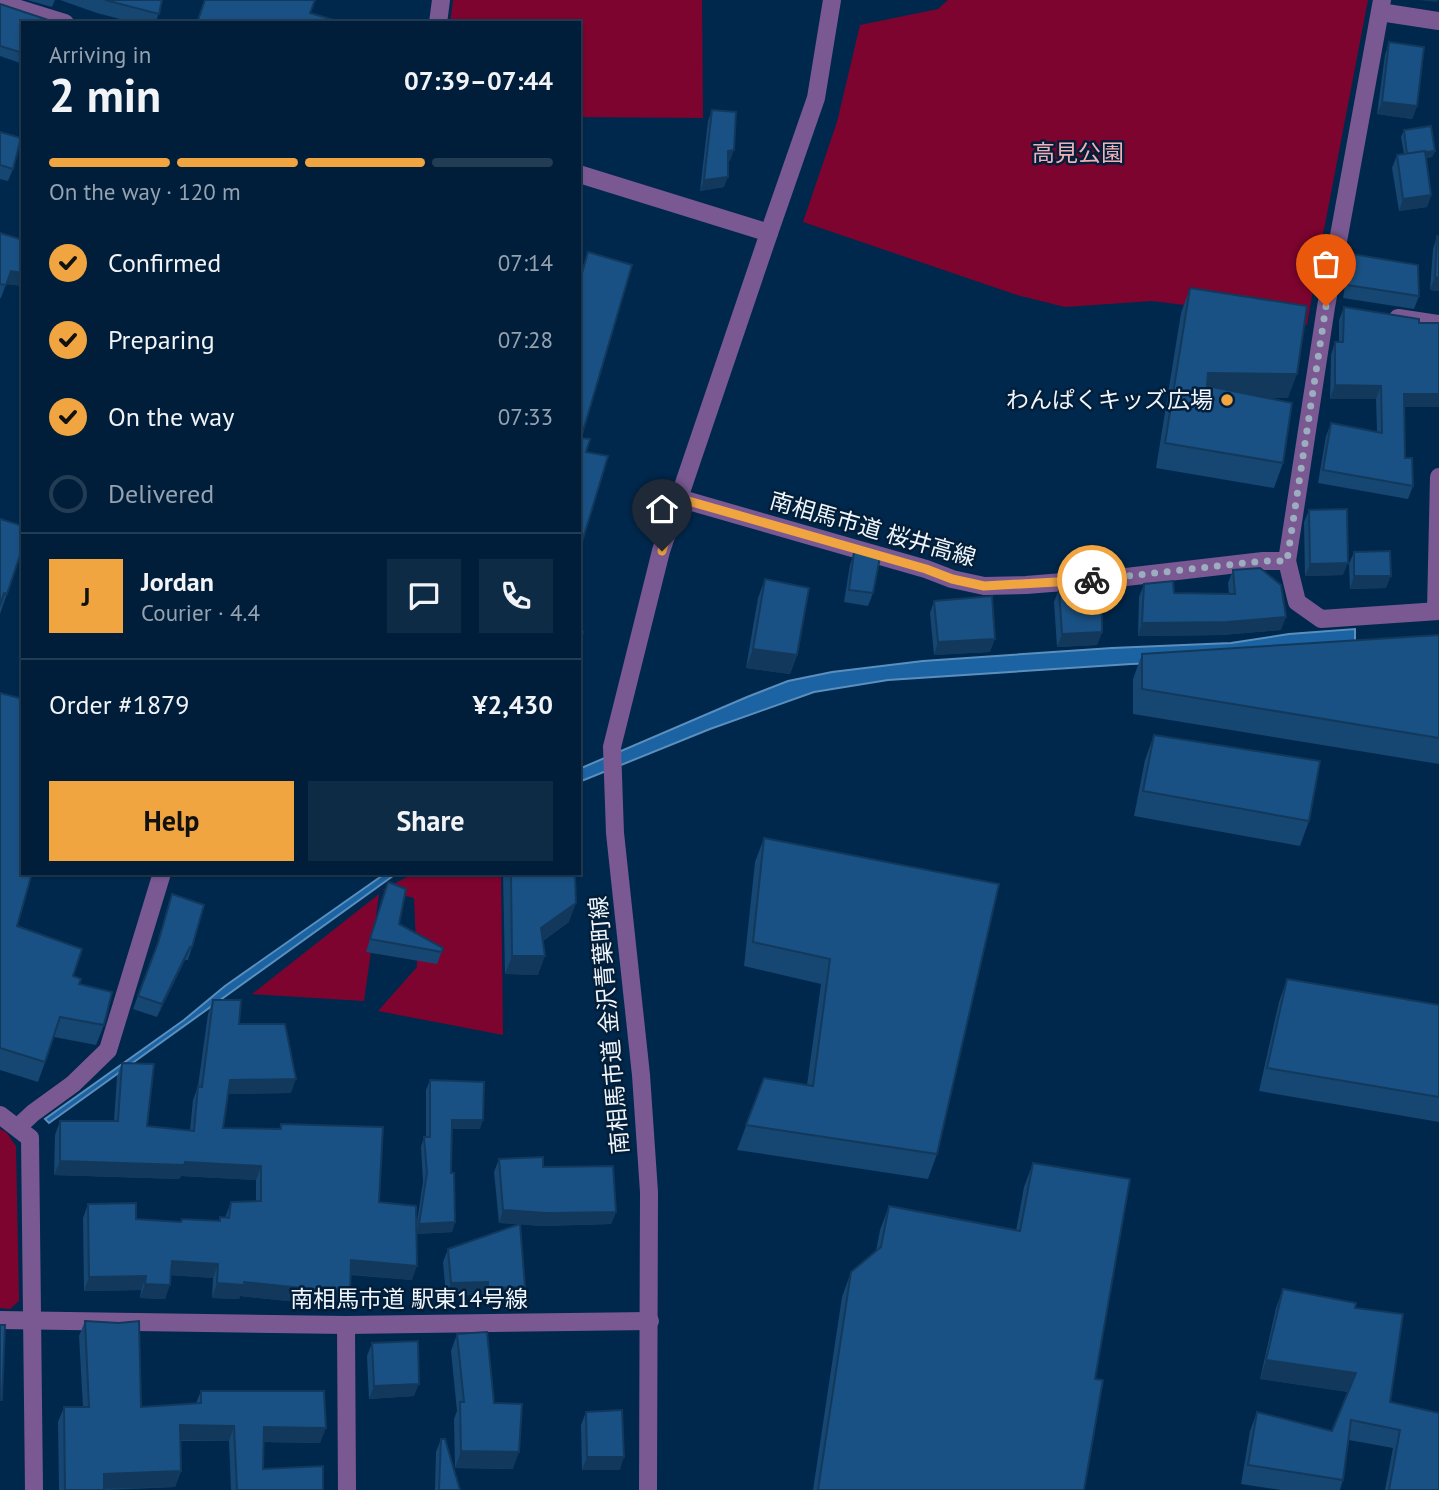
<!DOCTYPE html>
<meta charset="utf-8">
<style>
body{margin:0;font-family:"PT Sans","Noto Sans JP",sans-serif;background:#0e2b45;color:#f1f3f6;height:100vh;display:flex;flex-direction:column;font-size:26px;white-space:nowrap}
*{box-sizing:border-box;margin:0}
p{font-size:23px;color:#95a2af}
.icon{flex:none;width:38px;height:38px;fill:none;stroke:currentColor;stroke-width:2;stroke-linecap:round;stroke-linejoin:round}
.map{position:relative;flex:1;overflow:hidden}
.sheet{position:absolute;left:21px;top:21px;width:560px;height:854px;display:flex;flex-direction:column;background:#001e3a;border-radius:0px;box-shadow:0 2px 5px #0004,0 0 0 2px #223c54}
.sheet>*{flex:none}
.pin{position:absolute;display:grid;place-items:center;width:60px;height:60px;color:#fff;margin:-72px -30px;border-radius:50% 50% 50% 0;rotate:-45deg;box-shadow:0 0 7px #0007}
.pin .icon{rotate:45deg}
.courier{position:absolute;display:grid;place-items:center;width:70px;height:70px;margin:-35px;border:5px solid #f1a540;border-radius:50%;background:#fff;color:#222;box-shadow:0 2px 9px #0007}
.summary em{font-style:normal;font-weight:600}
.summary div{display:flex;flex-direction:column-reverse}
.summary{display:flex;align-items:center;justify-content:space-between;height:119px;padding:0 28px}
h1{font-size:46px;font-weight:600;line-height:52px}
.bar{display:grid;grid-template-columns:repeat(4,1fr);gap:10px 7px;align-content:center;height:84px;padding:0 28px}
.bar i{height:9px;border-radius:5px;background:#223c54}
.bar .selected{background:#f1a540}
.bar p{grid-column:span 4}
.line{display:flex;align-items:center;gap:18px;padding:0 28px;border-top:2px solid #223c54}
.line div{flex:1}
.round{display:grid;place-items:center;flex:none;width:74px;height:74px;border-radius:0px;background:#0e2b45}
ol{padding:0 28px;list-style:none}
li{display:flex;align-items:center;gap:21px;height:77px}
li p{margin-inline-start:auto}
li .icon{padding:7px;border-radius:50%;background:#f1a540;color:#111;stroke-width:4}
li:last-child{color:#95a2af}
li i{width:38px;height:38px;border:4px solid #223c54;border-radius:50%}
.button{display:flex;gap:14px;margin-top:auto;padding:14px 28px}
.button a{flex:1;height:80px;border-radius:0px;background:#f1a540;color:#111;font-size:28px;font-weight:600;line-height:80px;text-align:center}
.button a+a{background:#0e2b45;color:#f1f3f6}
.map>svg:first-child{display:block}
</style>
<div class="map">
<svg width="1439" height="1490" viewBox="0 0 1439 1490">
<rect width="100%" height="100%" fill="#00284d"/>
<g fill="#7d042f">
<path d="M453,0H702L703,118L579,117V23H450Z"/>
<path d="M948,0H1368L1318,261L1307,325L1241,312L1152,301L1065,307L1017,295L803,222L837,122L860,25L938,9Z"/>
<path d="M415,873H501L503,1035L378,1011L417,967L414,898L382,890Z"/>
<path d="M379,894L364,1001L252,994Z"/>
<path d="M0,1129L6,1132L16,1146L19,1301L10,1309L0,1308Z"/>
</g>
<g fill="#1b63a3" stroke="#5b8fbd" stroke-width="2">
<path d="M1355,629V648L1214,661L1131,664L888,680L814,692L710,729L579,782V769L747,697L788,681L832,672L923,661L1112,648L1231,643L1289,634Z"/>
<path d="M386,873H397L49,1123L45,1119L184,1020L225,986Z"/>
</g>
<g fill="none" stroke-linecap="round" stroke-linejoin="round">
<g stroke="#7a5992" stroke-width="18">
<path d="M0,3L65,23"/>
<path d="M1380,12L1439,21"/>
<path d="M438,23L441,0"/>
<path d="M579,174L769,233L661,551L612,747L615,833L641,1075L649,1192L648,1490"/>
<path d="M769,233L816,98L832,0"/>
<path d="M1398,318L1439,324"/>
<path d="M678,498L926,569L952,579L984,586L1026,585L1126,577L1263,561H1287L1297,602L1321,619L1439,611"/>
<path d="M1287,561L1326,307L1382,0"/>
<path d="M1436,611L1439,477"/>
<path d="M0,1115L30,1138L34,1490"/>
<path d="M18,1127L33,1113L73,1084L108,1050L162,873"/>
<path d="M0,1320L346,1325L650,1321"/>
<path d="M346,1325L347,1490"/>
</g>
</g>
<g fill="#164672">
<path d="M27,0H55L52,7Z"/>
<path d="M60,0H162L156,23H135L97,13Z"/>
<path d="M0,4L23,23V64L0,56Z"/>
<path d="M1389,42L1417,106L1412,119L1377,114L1385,55Z"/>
<path d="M712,110L730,161H728L724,187L700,191L708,121Z"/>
<path d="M1404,130L1435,151L1432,157L1426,158L1431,195L1427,207L1399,211L1392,168L1397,155L1404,154L1401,137Z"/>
<path d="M0,132L13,169L8,181L0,179Z"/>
<path d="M0,233L23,240V286L6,284L1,298H0Z"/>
<path d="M1437,236L1439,291L1430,290L1433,249Z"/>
<path d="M588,252L581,438L586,452L579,552V277Z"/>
<path d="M1352,254L1419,296L1414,309L1343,298L1348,267Z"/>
<path d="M1190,288L1288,398H1267L1283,463L1274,488L1156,468L1181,313Z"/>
<path d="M1344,307L1419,323L1439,407H1404L1405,458L1413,486L1408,499L1318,483L1326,436L1331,423L1377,432L1376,399H1330L1331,355L1335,342H1339V320Z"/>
<path d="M1309,510L1343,575L1305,576L1304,522Z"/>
<path d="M0,519L7,594L0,614Z"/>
<path d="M854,552L873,593L868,606L844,602L850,565Z"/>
<path d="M1354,552L1386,588L1350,589L1349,564Z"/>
<path d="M1233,570L1281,630L1222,635L1138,636L1139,597L1144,584L1174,593L1229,594L1228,583Z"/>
<path d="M765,579L797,655L790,674L746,668L758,598Z"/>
<path d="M1059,589L1102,632L1097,645L1057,647L1054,602Z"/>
<path d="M934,601L990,652L934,655L930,613Z"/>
<path d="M1439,635V764L1133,714V679L1142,654Z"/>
<path d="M0,693L17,926L73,976L79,984L104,1025L96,1045L54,1037L38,1082L0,1070Z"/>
<path d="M1154,735L1309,821L1300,846L1134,816L1145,760Z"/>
<path d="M764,838L937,1154L928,1179L737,1150L764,1078L807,1085L821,984L744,966L755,862Z"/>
<path d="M503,873H575L569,922L543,941L538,975L505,974Z"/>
<path d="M388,882L399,924L443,948L437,964L366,952Z"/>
<path d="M172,894L192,947L188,960H185L157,1017L133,1009L154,953Z"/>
<path d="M1287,979L1439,1005V1122L1259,1091L1279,1002Z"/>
<path d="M213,1000L239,1024L291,1093L228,1094L223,1128L279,1129L281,1124L379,1202L416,1228L423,1182L421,1147L424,1137H426V1090L430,1080L480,1129H451V1173L455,1222L452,1232L417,1234L412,1280L351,1275L345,1307L240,1296L239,1299L212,1298L213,1278L171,1275L165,1299L140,1298L141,1290L84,1291L83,1218L88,1204L136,1219L180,1222L182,1219L219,1221L220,1217L225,1218L231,1202L256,1201V1180L181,1176L179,1179L54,1175L55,1135L60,1121H114L117,1077L122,1063L147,1126L190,1130L193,1100L198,1086L208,1014Z"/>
<path d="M499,1159L543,1167L616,1212L611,1224L541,1226L520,1224L525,1287L520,1300L483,1301V1294L446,1296L443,1262L448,1249L518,1224L499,1223L494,1172Z"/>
<path d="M1033,1163L1095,1379L1084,1490H813L842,1297L851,1272L876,1251L880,1230L889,1206L1016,1231L1024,1187Z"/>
<path d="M1283,1289L1355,1308L1390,1402L1439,1490H1385L1393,1448L1349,1440L1343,1480L1340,1490H1281L1241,1484L1250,1431L1257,1412L1332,1431L1348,1392L1260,1379L1276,1308Z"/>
<path d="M85,1321L141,1407L196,1403L201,1391L320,1443L264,1442L263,1469L323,1490H231L229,1441H180L181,1471L175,1487L104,1490H59L58,1422L64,1407H83L79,1336Z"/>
<path d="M457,1334L494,1403L513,1469L455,1468L454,1419L457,1411L451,1351Z"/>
<path d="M372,1343L414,1396L369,1399L367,1356Z"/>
<path d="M586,1412L620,1470H582L581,1425Z"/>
<path d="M441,1439L460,1490H435L436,1452Z"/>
</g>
<g fill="#12395c">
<path d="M1419,0H1438L1437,2Z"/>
<path d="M1382,102L1417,106L1412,119L1377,114Z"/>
<path d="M734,150L730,161L724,162L728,151Z"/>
<path d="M1435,151L1432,157L1405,161L1407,155Z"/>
<path d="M728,177L724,187L700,191L704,180Z"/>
<path d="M1431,195L1427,207L1399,211L1403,199Z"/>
<path d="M11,271L23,273V286L6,284Z"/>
<path d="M1435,277L1439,278V291L1430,290Z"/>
<path d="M1208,373L1297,374L1288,398H1199Z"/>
<path d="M1335,385L1381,386L1376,399H1330Z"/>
<path d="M1404,394H1439V407H1399Z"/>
<path d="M1348,563L1343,575L1305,576L1310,564Z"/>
<path d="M1354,576H1391L1386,588L1350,589Z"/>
<path d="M1286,617L1281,630L1222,635L1138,636L1142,623Z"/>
<path d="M1102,632L1097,645L1057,647L1062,634Z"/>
<path d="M995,639L990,652L934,655L938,642Z"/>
<path d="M753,649L797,655L790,674L746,668Z"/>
<path d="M576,903L569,922L534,947L541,928Z"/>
<path d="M190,947L185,960L157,1017L162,1004Z"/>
<path d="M512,956H545L538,975L505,974Z"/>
<path d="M296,1079L291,1093L225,1094L230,1080Z"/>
<path d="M452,1120H483L480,1129H448Z"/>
<path d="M60,1161L185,1162L261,1166L256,1180L181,1176L179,1179L54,1175Z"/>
<path d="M503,1210L616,1212L611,1224L541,1226L499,1223Z"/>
<path d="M455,1222L452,1232L416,1234L419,1224Z"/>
<path d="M351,1260L417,1266L412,1280L346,1274Z"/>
<path d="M172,1261L218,1264L213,1278L167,1275Z"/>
<path d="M146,1276L141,1290L84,1291L89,1277Z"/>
<path d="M244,1282L350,1293L345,1307L240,1296L239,1299L212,1298L217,1283Z"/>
<path d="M488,1282L483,1294L446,1296L451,1283Z"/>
<path d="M145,1284L170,1285L165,1299L140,1298Z"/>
<path d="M525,1287L520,1300L483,1301L488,1288Z"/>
<path d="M1266,1360L1356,1373L1350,1392L1260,1379Z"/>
<path d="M419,1384L414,1396L369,1399L374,1386Z"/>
<path d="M180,1425L234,1426L229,1441L174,1440Z"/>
<path d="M264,1427L326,1428L320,1443L259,1442Z"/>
<path d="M461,1451L519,1452L513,1469L455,1468Z"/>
<path d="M587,1457H624L620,1470H582Z"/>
<path d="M181,1471L175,1487L98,1489L104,1474Z"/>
</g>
<g fill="#1a5184" stroke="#12395c" stroke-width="2">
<path d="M105,0H162L159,14Z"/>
<path d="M205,0H315L310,13L344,23H197Z"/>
<path d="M0,4L48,20L47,23H23V53L0,46Z"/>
<path d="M1389,42L1424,47L1417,106L1382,102Z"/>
<path d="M712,110L736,112L734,150L728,151V177L704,180Z"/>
<path d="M1431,126L1435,151L1407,154L1404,130Z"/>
<path d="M0,132L21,138L13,169L0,165Z"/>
<path d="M1425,151L1431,195L1403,199L1397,155Z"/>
<path d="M0,233L23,240V273L11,271L6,285L0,284Z"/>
<path d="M1437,236L1439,237V278L1435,277Z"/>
<path d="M588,252L632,265L581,438L590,439L586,452L608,456L579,552V284Z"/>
<path d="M1352,254L1418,265L1419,296L1347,285Z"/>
<path d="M1190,288L1307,306L1297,374L1208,373L1207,386L1292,403L1283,463L1165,443Z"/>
<path d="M1344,307L1419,319V323H1439V394H1404L1405,458H1412L1413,486L1323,470L1331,423L1382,433L1381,386L1335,385V342H1343Z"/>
<path d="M1347,509L1348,563L1310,564L1309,510Z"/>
<path d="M0,519L23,526V546L7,594L4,593L0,606Z"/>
<path d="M1390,551L1391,576H1354V552Z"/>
<path d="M854,552L880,557L873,593L849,590Z"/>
<path d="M1260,568L1281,585L1286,617L1227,622L1142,623L1144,584L1173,581L1174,593L1235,594L1233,570Z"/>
<path d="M765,579L809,588L797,655L753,649Z"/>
<path d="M1059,589H1090L1102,605V632L1062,634Z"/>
<path d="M992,596L995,639L938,642L934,601Z"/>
<path d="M579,630L583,632L579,648Z"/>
<path d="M1439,635V738L1142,689V654Z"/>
<path d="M0,693L23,699V873H32L17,926L82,949L73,976L81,979L79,984L112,992L104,1025L60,1017L45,1062L0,1048Z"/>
<path d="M1154,735L1320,761L1309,821L1143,791Z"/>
<path d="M764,838L999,884L937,1154L746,1125L764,1078L813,1086L830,959L753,942Z"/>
<path d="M511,873H575L576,903L541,928L545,956H512Z"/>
<path d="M388,882L406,889L399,924L443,948L442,952L370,939Z"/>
<path d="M172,894L204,905L192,947H190L162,1004L138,996L158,943Z"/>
<path d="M1287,979L1439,1005V1097L1267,1068Z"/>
<path d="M213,1000H241L239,1024H285L296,1079L230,1080L223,1128L281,1129V1124L383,1127L379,1202L416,1206L417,1266L351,1260L350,1293L244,1282V1285L217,1283L218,1264L172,1261L170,1285L145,1284L146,1276L89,1277L88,1204L136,1203V1219L181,1222L182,1219L220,1221V1217L229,1218L231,1202L261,1201V1166L185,1162L184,1165L60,1161V1121H118L122,1063L154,1064L147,1126L194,1131L198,1086L202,1087Z"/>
<path d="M430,1080L484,1082L483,1120H452L451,1173H454L455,1222L419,1224L427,1173L424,1137H430Z"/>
<path d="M543,1157V1167L613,1166L616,1212L546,1213L503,1210L499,1159Z"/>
<path d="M1033,1163L1130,1179L1095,1379L1103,1380L1084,1490H818L851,1272L881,1247L889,1206L1020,1231Z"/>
<path d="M520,1224L525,1287L488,1288V1282L451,1283L448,1249Z"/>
<path d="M1283,1289L1356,1303L1355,1308L1403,1314L1390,1402L1439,1413V1490H1389L1400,1430L1351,1420L1343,1480L1248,1465L1257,1412L1332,1431L1356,1373L1266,1360Z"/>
<path d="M85,1321L119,1323L139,1321L141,1407L201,1403V1391H324L326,1428L264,1427L263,1469L323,1466V1490H237L234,1426L180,1425L181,1471L104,1474V1490H65L64,1407H89Z"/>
<path d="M0,1325H5L2,1400H0Z"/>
<path d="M487,1332L494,1403L522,1404L519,1452L461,1451L460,1402H464L457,1334Z"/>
<path d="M418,1341L419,1384L374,1386L372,1343Z"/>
<path d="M622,1410L624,1457H587L586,1412Z"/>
<path d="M441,1439H445L460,1490H439Z"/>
</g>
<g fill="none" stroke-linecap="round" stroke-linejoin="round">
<path stroke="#9badbe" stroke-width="7" stroke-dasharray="0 12.6" d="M1092,580L1263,561H1287L1326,306"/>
<path stroke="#f1a540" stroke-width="9" d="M662,551L678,498L926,569L952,579L984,586L1092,580"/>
</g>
<circle fill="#f1a540" stroke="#031e39" stroke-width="2.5" cx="1227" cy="400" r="7"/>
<g text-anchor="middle" stroke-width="5" stroke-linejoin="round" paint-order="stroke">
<g font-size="23" fill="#f0b1b9" stroke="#031e39">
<text x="1078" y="161">高見公園</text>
</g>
<g font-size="23" fill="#eff5fb" stroke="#031e39" text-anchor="end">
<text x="1213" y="408">わんぱくキッズ広場</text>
</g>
<g font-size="23" fill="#eff5fb" stroke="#031e39">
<text transform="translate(873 529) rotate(16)" y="8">南相馬市道 桜井高線</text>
<text transform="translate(609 1025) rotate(-95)" y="8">南相馬市道 金沢青葉町線</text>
<text x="409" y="1307">南相馬市道 駅東14号線</text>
</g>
</g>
</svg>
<div class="pin" style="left:1326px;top:306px;background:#ea580c"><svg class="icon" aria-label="bag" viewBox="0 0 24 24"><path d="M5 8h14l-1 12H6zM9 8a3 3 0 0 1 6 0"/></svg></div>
<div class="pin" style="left:662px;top:551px;background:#1f2937"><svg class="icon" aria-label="home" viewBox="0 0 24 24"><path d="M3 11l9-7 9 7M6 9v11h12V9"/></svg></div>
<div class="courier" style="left:1092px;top:580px"><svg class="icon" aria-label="bike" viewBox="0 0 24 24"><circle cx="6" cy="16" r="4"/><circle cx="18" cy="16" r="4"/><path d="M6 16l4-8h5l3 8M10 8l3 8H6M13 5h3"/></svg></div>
<section class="sheet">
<div class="summary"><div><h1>2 min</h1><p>Arriving in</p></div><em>07:39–07:44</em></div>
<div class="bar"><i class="selected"></i><i class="selected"></i><i class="selected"></i><i></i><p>On the way · 120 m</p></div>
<ol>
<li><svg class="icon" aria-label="check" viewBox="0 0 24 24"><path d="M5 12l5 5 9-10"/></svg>Confirmed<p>07:14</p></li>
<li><svg class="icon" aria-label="check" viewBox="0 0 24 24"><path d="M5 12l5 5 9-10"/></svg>Preparing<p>07:28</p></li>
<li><svg class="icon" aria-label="check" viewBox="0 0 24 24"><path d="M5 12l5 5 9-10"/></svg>On the way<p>07:33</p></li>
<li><i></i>Delivered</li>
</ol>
<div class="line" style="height:126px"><b class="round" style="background:#f1a540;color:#111">J</b><div><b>Jordan</b><p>Courier · 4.4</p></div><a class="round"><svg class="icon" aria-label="chat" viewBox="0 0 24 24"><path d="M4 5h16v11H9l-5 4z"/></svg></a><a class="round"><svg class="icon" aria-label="phone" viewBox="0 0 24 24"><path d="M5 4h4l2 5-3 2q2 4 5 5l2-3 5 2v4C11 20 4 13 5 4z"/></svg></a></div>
<div class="line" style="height:91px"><div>Order #1879</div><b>¥2,430</b></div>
<div class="button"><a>Help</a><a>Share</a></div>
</section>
</div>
